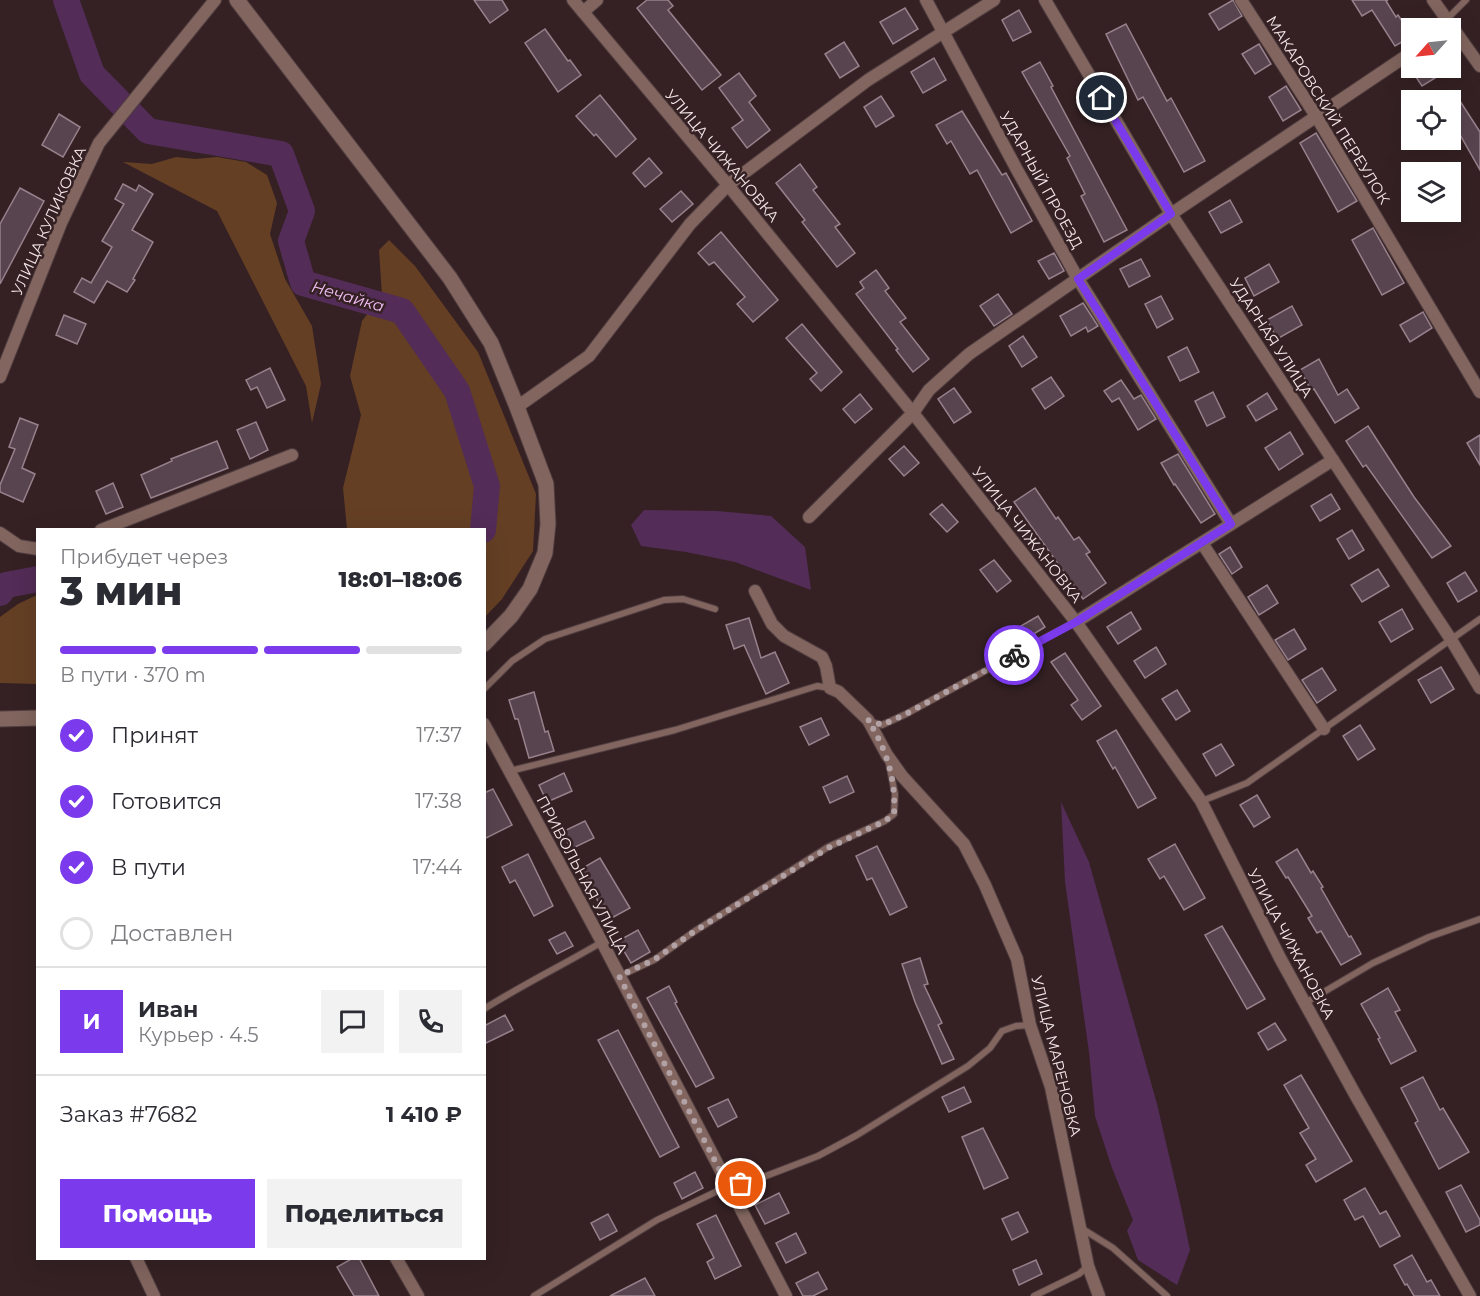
<!DOCTYPE html>
<html lang="ru">
<meta charset="utf-8">
<style>
body{margin:0;font-family:Montserrat,sans-serif;background:#f2f2f3;color:#2b2b33;height:100vh;display:flex;flex-direction:column;font-size:22px;white-space:nowrap}
*{box-sizing:border-box;margin:0}
p{font-size:20px;color:#7c7c81}
.icon{flex:none;width:33px;height:33px;fill:none;stroke:currentColor;stroke-width:2;stroke-linecap:round;stroke-linejoin:round}
.map{position:relative;flex:1;overflow:hidden}
.side{position:absolute;left:36px;top:528px;width:450px;height:732px;display:flex;flex-direction:column;background:#fff;border-radius:0px;box-shadow:0 6px 24px #0002}
.side>*{flex:none}
.needle{width:39px;rotate:243deg}
.tools{position:absolute;left:1401px;top:18px;display:grid;gap:12px}
.tools a{display:grid;place-items:center;width:60px;height:60px;border-radius:0px;background:#fff;box-shadow:0 6px 24px #0002;font-size:30px}
.pin{position:absolute;display:grid;place-items:center;width:51px;height:51px;color:#fff;margin:-26px;border:3px solid #fff;border-radius:50%;box-shadow:0 2px 6px #0007}
.courier{position:absolute;display:grid;place-items:center;width:60px;height:60px;margin:-30px;border:4px solid #7c3aed;border-radius:50%;background:#fff;color:#222;box-shadow:0 2px 8px #0007}
.overview em{font-style:normal;font-weight:800}
.overview div{display:flex;flex-direction:column-reverse}
.overview{display:flex;align-items:center;justify-content:space-between;height:102px;padding:0 24px}
h1{font-size:39px;font-weight:800;line-height:45px}
.bar{display:grid;grid-template-columns:repeat(4,1fr);gap:9px 6px;align-content:center;height:72px;padding:0 24px}
.bar i{height:8px;border-radius:4px;background:#e1e1e2}
.bar .current{background:#7c3aed}
.bar p{grid-column:span 4}
.line{display:flex;align-items:center;gap:15px;padding:0 24px;border-top:2px solid #e1e1e2}
.line div{flex:1}
.round{display:grid;place-items:center;flex:none;width:63px;height:63px;border-radius:0px;background:#f2f2f3}
ol{padding:0 24px;list-style:none}
li{display:flex;align-items:center;gap:18px;height:66px}
li p{margin-inline-start:auto}
li .icon{padding:6px;border-radius:50%;background:#7c3aed;color:#fff;stroke-width:4}
li:last-child{color:#7c7c81}
li i{width:33px;height:33px;border:3px solid #e1e1e2;border-radius:50%}
.primary-button{display:flex;gap:12px;margin-top:auto;padding:12px 24px}
.primary-button a{flex:1;height:69px;border-radius:0px;background:#7c3aed;color:#fff;font-size:24px;font-weight:800;line-height:69px;text-align:center}
.primary-button a+a{background:#f2f2f3;color:#2b2b33}
.map>svg:first-child{display:block}
</style>
<div class="map">
<svg width="1480" height="1296" viewBox="0 0 1480 1296">
<rect width="100%" height="100%" fill="#352124"/>
<g fill="#643f24">
<path d="M176,157L195,159L217,157L246,162L267,175L277,203L270,234L285,279L312,326L321,384L312,423L306,386L217,211L123,162L152,164Z"/>
<path d="M389,240L415,266L478,352L536,494L533,551L502,599L485,617L484,530L347,529L343,488L361,415L350,376L362,321L382,295L379,250Z"/>
<path d="M37,595V684L0,683V617L18,604Z"/>
</g>
<g fill="#532c57">
<path d="M644,510L717,511L771,516L805,547L811,590L735,562L686,552L641,546L631,525Z"/>
<path d="M1061,802L1089,862L1157,1104L1181,1207L1190,1250L1177,1285L1138,1260L1127,1231L1133,1220L1112,1168L1095,1116L1089,1052L1065,882Z"/>
</g>
<g fill="none" stroke-linecap="round" stroke-linejoin="round">
<g stroke="#532c57" stroke-width="26">
<path d="M66,0L92,74L148,131L281,154L302,211L291,241L303,283L402,311L457,391L487,486L483,530"/>
<path d="M0,593L6,585L38,579"/>
</g>
</g>
<g fill="#58444e" stroke="#97818c" stroke-width="1.5">
<path d="M474,0H502L508,10L490,23Z"/>
<path d="M647,0H668L673,6L668,10L721,75L702,90L637,8Z"/>
<path d="M1233,0L1242,16L1219,30L1209,14Z"/>
<path d="M1352,0H1388L1386,1L1396,17L1398,15L1412,36L1395,46L1372,10L1362,16Z"/>
<path d="M905,8L918,29L893,44L880,22Z"/>
<path d="M1019,10L1031,32L1013,41L1002,20Z"/>
<path d="M1126,24L1167,101L1171,98L1205,161L1184,172L1143,97L1138,100L1106,34Z"/>
<path d="M545,29L568,61L570,60L581,75L558,92L525,43Z"/>
<path d="M844,42L859,66L840,78L825,54Z"/>
<path d="M1259,44L1271,64L1255,74L1242,54Z"/>
<path d="M934,58L946,80L923,93L911,72Z"/>
<path d="M1040,62L1053,86L1051,87L1127,230L1104,242L1081,196L1085,194L1067,158L1070,156L1022,72Z"/>
<path d="M1410,68H1436L1440,75L1422,86Z"/>
<path d="M739,73L756,96L749,102L770,130L747,148L732,128L743,120L719,88Z"/>
<path d="M1286,86L1301,110L1283,121L1269,97Z"/>
<path d="M600,95L636,139L616,157L596,134L594,136L576,116Z"/>
<path d="M881,96L894,116L876,127L864,107Z"/>
<path d="M1458,98L1480,132V170L1455,126L1450,130V103Z"/>
<path d="M962,111L1002,175L1006,173L1032,221L1011,233L977,170L970,174L951,141L947,144L936,125Z"/>
<path d="M59,114L80,127L63,157L42,145Z"/>
<path d="M1316,133L1357,201L1338,212L1300,143Z"/>
<path d="M649,158L662,173L645,187L633,173Z"/>
<path d="M800,164L817,187L813,190L840,224L835,227L855,253L837,267L802,222L805,220L776,183Z"/>
<path d="M123,184L136,191L139,185L153,194L132,230L153,242L133,279L135,280L127,292L107,281L94,303L74,292L82,278L91,283L112,247L102,241L124,204L115,199Z"/>
<path d="M20,188L44,201L0,284V224Z"/>
<path d="M681,191L693,204L672,222L660,209Z"/>
<path d="M1230,200L1242,222L1221,233L1209,212Z"/>
<path d="M1373,228L1404,283L1382,295L1352,240Z"/>
<path d="M721,232L778,300L753,322L737,304L745,297L714,262L709,265L698,253Z"/>
<path d="M1054,253L1064,271L1049,279L1038,261Z"/>
<path d="M1141,259L1150,276L1129,287L1120,269Z"/>
<path d="M1269,264L1279,282L1254,296L1245,278Z"/>
<path d="M876,270L889,288L885,291L906,318L900,322L929,359L913,372L896,350L898,349L856,294L864,288L860,282Z"/>
<path d="M998,294L1012,314L994,326L980,306Z"/>
<path d="M1161,296L1173,319L1157,328L1145,304Z"/>
<path d="M1083,303L1098,326L1088,332L1086,327L1071,336L1060,316Z"/>
<path d="M1292,306L1302,325L1277,339L1267,320Z"/>
<path d="M1423,312L1432,328L1410,342L1400,325Z"/>
<path d="M64,315L86,324L77,344L56,335Z"/>
<path d="M802,324L842,372L821,391L810,379L817,373L786,338Z"/>
<path d="M1023,336L1037,357L1022,367L1009,346Z"/>
<path d="M1187,347L1199,372L1180,381L1168,357Z"/>
<path d="M1319,359L1338,395L1347,389L1359,408L1335,423L1314,389L1311,390L1300,370Z"/>
<path d="M270,368L285,400L267,408L257,387L251,390L246,380Z"/>
<path d="M1051,377L1064,396L1045,409L1032,389Z"/>
<path d="M1121,380L1134,399L1141,395L1156,419L1138,430L1119,398L1112,402L1104,391Z"/>
<path d="M954,388L971,412L954,423L938,399Z"/>
<path d="M1213,392L1225,417L1207,426L1195,401Z"/>
<path d="M1267,393L1277,409L1256,421L1247,406Z"/>
<path d="M860,394L872,409L855,423L843,409Z"/>
<path d="M20,418L38,425L22,468L35,474L23,502L0,492V485L15,449L9,447Z"/>
<path d="M256,422L268,450L250,459L237,430Z"/>
<path d="M1368,426L1414,497L1451,546L1432,558L1366,465L1363,467L1346,441Z"/>
<path d="M1290,432L1303,454L1279,470L1265,448Z"/>
<path d="M1480,435V465L1467,443Z"/>
<path d="M217,441L228,468L151,498L141,475L172,461L171,459Z"/>
<path d="M904,446L919,463L904,476L889,459Z"/>
<path d="M1178,454L1215,514L1201,523L1175,484L1174,485L1161,463Z"/>
<path d="M113,483L123,507L106,514L96,491Z"/>
<path d="M1035,488L1056,519L1058,517L1074,540L1079,537L1090,552L1086,554L1106,583L1083,599L1014,502Z"/>
<path d="M1331,494L1340,509L1320,521L1311,506Z"/>
<path d="M942,504L958,522L947,532L930,514Z"/>
<path d="M1352,530L1364,550L1349,559L1337,539Z"/>
<path d="M1230,547L1242,567L1232,574L1219,554Z"/>
<path d="M994,560L1011,581L997,592L980,570Z"/>
<path d="M1378,569L1389,586L1362,602L1351,585Z"/>
<path d="M1465,572L1477,591L1458,602L1447,583Z"/>
<path d="M1267,585L1278,603L1259,615L1248,597Z"/>
<path d="M1402,609L1413,629L1391,642L1379,622Z"/>
<path d="M1131,612L1141,629L1118,644L1107,627Z"/>
<path d="M1038,616L1045,627L1016,645L1009,633Z"/>
<path d="M749,618L761,658L775,652L789,683L766,694L744,645L734,649L726,625Z"/>
<path d="M1294,629L1306,649L1288,660L1275,640Z"/>
<path d="M1156,647L1166,664L1145,678L1134,661Z"/>
<path d="M1065,653L1101,706L1082,720L1071,705L1078,700L1051,662Z"/>
<path d="M1441,667L1454,689L1431,703L1418,680Z"/>
<path d="M1322,668L1336,690L1317,703L1302,680Z"/>
<path d="M1177,690L1190,711L1176,720L1162,699Z"/>
<path d="M534,692L545,732L548,731L554,751L529,758L518,719H515L509,700Z"/>
<path d="M821,718L829,735L809,745L800,727Z"/>
<path d="M1360,725L1375,749L1358,760L1343,736Z"/>
<path d="M1116,730L1156,798L1138,808L1115,767L1113,769L1097,741Z"/>
<path d="M1221,744L1234,765L1216,776L1203,754Z"/>
<path d="M564,773L572,791L547,802L539,785Z"/>
<path d="M847,776L854,792L830,803L823,787Z"/>
<path d="M493,789L512,825L484,839V793Z"/>
<path d="M1257,795L1270,817L1254,827L1240,805Z"/>
<path d="M585,821L594,838L571,849L562,832Z"/>
<path d="M1175,844L1205,898L1184,910L1164,876L1160,879L1148,859Z"/>
<path d="M877,846L907,907L890,915L872,878L867,880L856,856Z"/>
<path d="M1297,849L1311,873L1313,871L1323,887L1321,888L1349,937L1351,936L1361,954L1341,965L1321,931L1317,933L1308,918L1312,916L1288,877L1286,878L1276,862Z"/>
<path d="M528,854L553,906L534,916L515,880L510,883L502,867Z"/>
<path d="M600,858L630,908L608,920L581,869Z"/>
<path d="M1222,926L1265,999L1247,1009L1205,935Z"/>
<path d="M638,930L650,952L631,963L618,941Z"/>
<path d="M565,932L573,946L557,954L549,940Z"/>
<path d="M920,958L928,984L924,985L942,1023L938,1025L954,1059L942,1064L915,1002L902,964Z"/>
<path d="M669,986L677,1002L675,1003L714,1078L696,1087L647,998Z"/>
<path d="M1388,988L1400,1010L1395,1012L1416,1051L1391,1064L1378,1039L1380,1038L1361,1004Z"/>
<path d="M505,1015L513,1030L484,1044V1026Z"/>
<path d="M1275,1023L1286,1040L1268,1050L1258,1033Z"/>
<path d="M618,1030L679,1147L660,1157L598,1040Z"/>
<path d="M1301,1075L1352,1161L1316,1182L1306,1165L1316,1159L1300,1133L1309,1128L1284,1085Z"/>
<path d="M1423,1077L1440,1110L1443,1108L1469,1152L1439,1169L1415,1123L1418,1121L1401,1088Z"/>
<path d="M964,1087L971,1102L949,1112L942,1097Z"/>
<path d="M728,1099L737,1117L718,1127L708,1108Z"/>
<path d="M983,1128L1008,1178L984,1189L962,1137Z"/>
<path d="M695,1172L703,1188L682,1199L674,1183Z"/>
<path d="M1461,1185L1480,1220V1225L1466,1232L1446,1192Z"/>
<path d="M1365,1188L1380,1214L1386,1211L1400,1236L1380,1247L1363,1216L1355,1220L1344,1200Z"/>
<path d="M779,1193L789,1213L765,1224L755,1205Z"/>
<path d="M1018,1212L1028,1232L1012,1240L1002,1219Z"/>
<path d="M608,1214L617,1231L600,1240L591,1223Z"/>
<path d="M716,1215L741,1266L715,1279L707,1262L714,1258L697,1224Z"/>
<path d="M796,1233L806,1253L786,1263L776,1243Z"/>
<path d="M1412,1255L1427,1282L1431,1280L1440,1296H1414L1407,1284L1405,1285L1394,1265Z"/>
<path d="M353,1258H359L379,1296H354L337,1267Z"/>
<path d="M1036,1260L1042,1274L1019,1285L1013,1270Z"/>
<path d="M818,1272L827,1289L813,1296H803L796,1283Z"/>
<path d="M645,1278L655,1296H610Z"/>
</g>
<g fill="none" stroke-linecap="round" stroke-linejoin="round">
<g stroke="#503d40" stroke-width="8">
<g id="service">
<path d="M1447,19L1466,0"/>
<path d="M484,689L512,661L545,639L664,600L683,599L715,609"/>
<path d="M869,721L882,725L906,714L1075,622"/>
<path d="M510,771L675,730L817,686L830,688"/>
<path d="M1202,801L1247,783L1480,619"/>
<path d="M620,976L654,960L695,931L828,847L885,821L894,814L895,794L889,764"/>
<path d="M1305,1003L1373,963L1429,937L1480,919"/>
<path d="M484,1009C522,985 563,965 602,942"/>
<path d="M1081,1228L1113,1248L1167,1296"/>
<path d="M534,1296L657,1220L728,1186L753,1181L818,1156L857,1135L968,1066L990,1048L1002,1031L1016,1026L1030,1025"/>
<path d="M1034,1296L1079,1274L1088,1266"/>
</g>
</g>
<g stroke="#503d40" stroke-width="14">
<g id="minor">
<path d="M573,0L728,185L913,413L1076,622L1201,801L1280,958L1356,1096L1470,1296"/>
<path d="M926,0L1016,168L1078,279L1231,524"/>
<path d="M1045,0L1171,214L1450,638L1480,688"/>
<path d="M1241,0L1316,116L1480,392"/>
<path d="M1433,0L1480,66"/>
<path d="M583,12L597,0"/>
<path d="M0,377L61,223L99,143L215,0"/>
<path d="M517,407L589,356L690,224L728,185L868,80L994,0"/>
<path d="M809,517L913,413L929,390L969,354L1171,214L1412,52"/>
<path d="M101,530L292,455"/>
<path d="M0,533L19,546L38,549"/>
<path d="M1202,543L1324,729"/>
<path d="M755,591L772,624L784,636L822,657L826,666L830,688L839,692L868,720L887,755L902,776L964,844L985,885L1017,959L1030,1025L1051,1087L1088,1266L1099,1296"/>
<path d="M1076,622L1333,460"/>
<path d="M484,724L602,942L786,1296"/>
<path d="M136,1258L154,1296"/>
<path d="M396,1258L418,1296"/>
</g>
</g>
<g stroke="#503d40" stroke-width="17">
<g id="tertiary">
<path d="M237,0L450,278L491,343L517,407L546,484L548,524L545,553L530,589L511,616L484,644"/>
<path d="M0,719L38,718"/>
</g>
</g>
<use href="#service" stroke="#81655e" stroke-width="6"/>
<use href="#minor" stroke="#81655e" stroke-width="12"/>
<use href="#tertiary" stroke="#81655e" stroke-width="15"/>
</g>
<g fill="none" stroke-linecap="round" stroke-linejoin="round">
<path stroke="#b2a2a5" stroke-width="6" stroke-dasharray="0 10.8" d="M741,1184L728,1186L619,976L654,960L695,931L828,848L885,821L894,814C896,780 887,750 868,720L882,725L906,714L1014,655"/>
<path stroke="#7c3aed" stroke-width="8" d="M1014,655L1076,622L1231,524L1078,279L1171,214L1102,98"/>
</g>
<g text-anchor="middle" stroke-width="5" stroke-linejoin="round" paint-order="stroke">
<g font-size="15" fill="#f6e8ea" stroke="#352124">
<text transform="translate(1328 110) rotate(58)" y="5">МАКАРОВСКИЙ ПЕРЕУЛОК</text>
<text transform="translate(722 156) rotate(50)" y="5">УЛИЦА ЧИЖАНОВКА</text>
<text transform="translate(1041 180) rotate(61)" y="5">УДАРНЫЙ ПРОЕЗД</text>
<text transform="translate(49 221) rotate(-66)" y="5">УЛИЦА КУЛИКОВКА</text>
<text transform="translate(1271 338) rotate(57)" y="5">УДАРНАЯ УЛИЦА</text>
<text transform="translate(1027 535) rotate(52)" y="5">УЛИЦА ЧИЖАНОВКА</text>
<text transform="translate(582 875) rotate(62)" y="5">ПРИВОЛЬНАЯ УЛИЦА</text>
<text transform="translate(1291 944) rotate(62)" y="5">УЛИЦА ЧИЖАНОВКА</text>
<text transform="translate(1056 1056) rotate(76)" y="5">УЛИЦА МАРЕНОВКА</text>
</g>
<g font-size="16" font-style="italic" fill="#f3c0f7" stroke="#352124">
<text transform="translate(348 296) rotate(16)" y="6">Нечайка</text>
</g>
</g>
</svg>
<div class="tools">
<a><svg class="needle" viewBox="-14 -14 28 28"><path d="M0-13l5 13h-10z" fill="#e53935"/><path d="M0 13l5-13h-10z" fill="#7c7c81"/></svg></a>
<a><svg class="icon" aria-label="locate" viewBox="0 0 24 24"><circle cx="12" cy="12" r="6"/><path d="M12 2v4M12 18v4M2 12h4M18 12h4"/></svg></a>
<a><svg class="icon" aria-label="layers" viewBox="0 0 24 24"><path d="M12 4l9 5-9 5-9-5zM3 14l9 5 9-5"/></svg></a>
</div>
<div class="pin" style="left:741px;top:1184px;background:#ea580c"><svg class="icon" aria-label="bag" viewBox="0 0 24 24"><path d="M5 8h14l-1 12H6zM9 8a3 3 0 0 1 6 0"/></svg></div>
<div class="pin" style="left:1102px;top:98px;background:#1f2937"><svg class="icon" aria-label="home" viewBox="0 0 24 24"><path d="M3 11l9-7 9 7M6 9v11h12V9"/></svg></div>
<div class="courier" style="left:1014px;top:655px"><svg class="icon" aria-label="bike" viewBox="0 0 24 24"><circle cx="6" cy="16" r="4"/><circle cx="18" cy="16" r="4"/><path d="M6 16l4-8h5l3 8M10 8l3 8H6M13 5h3"/></svg></div>
<section class="side">
<div class="overview"><div><h1>3 мин</h1><p>Прибудет через</p></div><em>18:01–18:06</em></div>
<div class="bar"><i class="current"></i><i class="current"></i><i class="current"></i><i></i><p>В пути · 370 m</p></div>
<ol>
<li><svg class="icon" aria-label="check" viewBox="0 0 24 24"><path d="M5 12l5 5 9-10"/></svg>Принят<p>17:37</p></li>
<li><svg class="icon" aria-label="check" viewBox="0 0 24 24"><path d="M5 12l5 5 9-10"/></svg>Готовится<p>17:38</p></li>
<li><svg class="icon" aria-label="check" viewBox="0 0 24 24"><path d="M5 12l5 5 9-10"/></svg>В пути<p>17:44</p></li>
<li><i></i>Доставлен</li>
</ol>
<div class="line" style="height:108px"><b class="round" style="background:#7c3aed;color:#fff">И</b><div><b>Иван</b><p>Курьер · 4.5</p></div><a class="round"><svg class="icon" aria-label="chat" viewBox="0 0 24 24"><path d="M4 5h16v11H9l-5 4z"/></svg></a><a class="round"><svg class="icon" aria-label="phone" viewBox="0 0 24 24"><path d="M5 4h4l2 5-3 2q2 4 5 5l2-3 5 2v4C11 20 4 13 5 4z"/></svg></a></div>
<div class="line" style="height:78px"><div>Заказ #7682</div><b>1 410 ₽</b></div>
<div class="primary-button"><a>Помощь</a><a>Поделиться</a></div>
</section>
</div>
